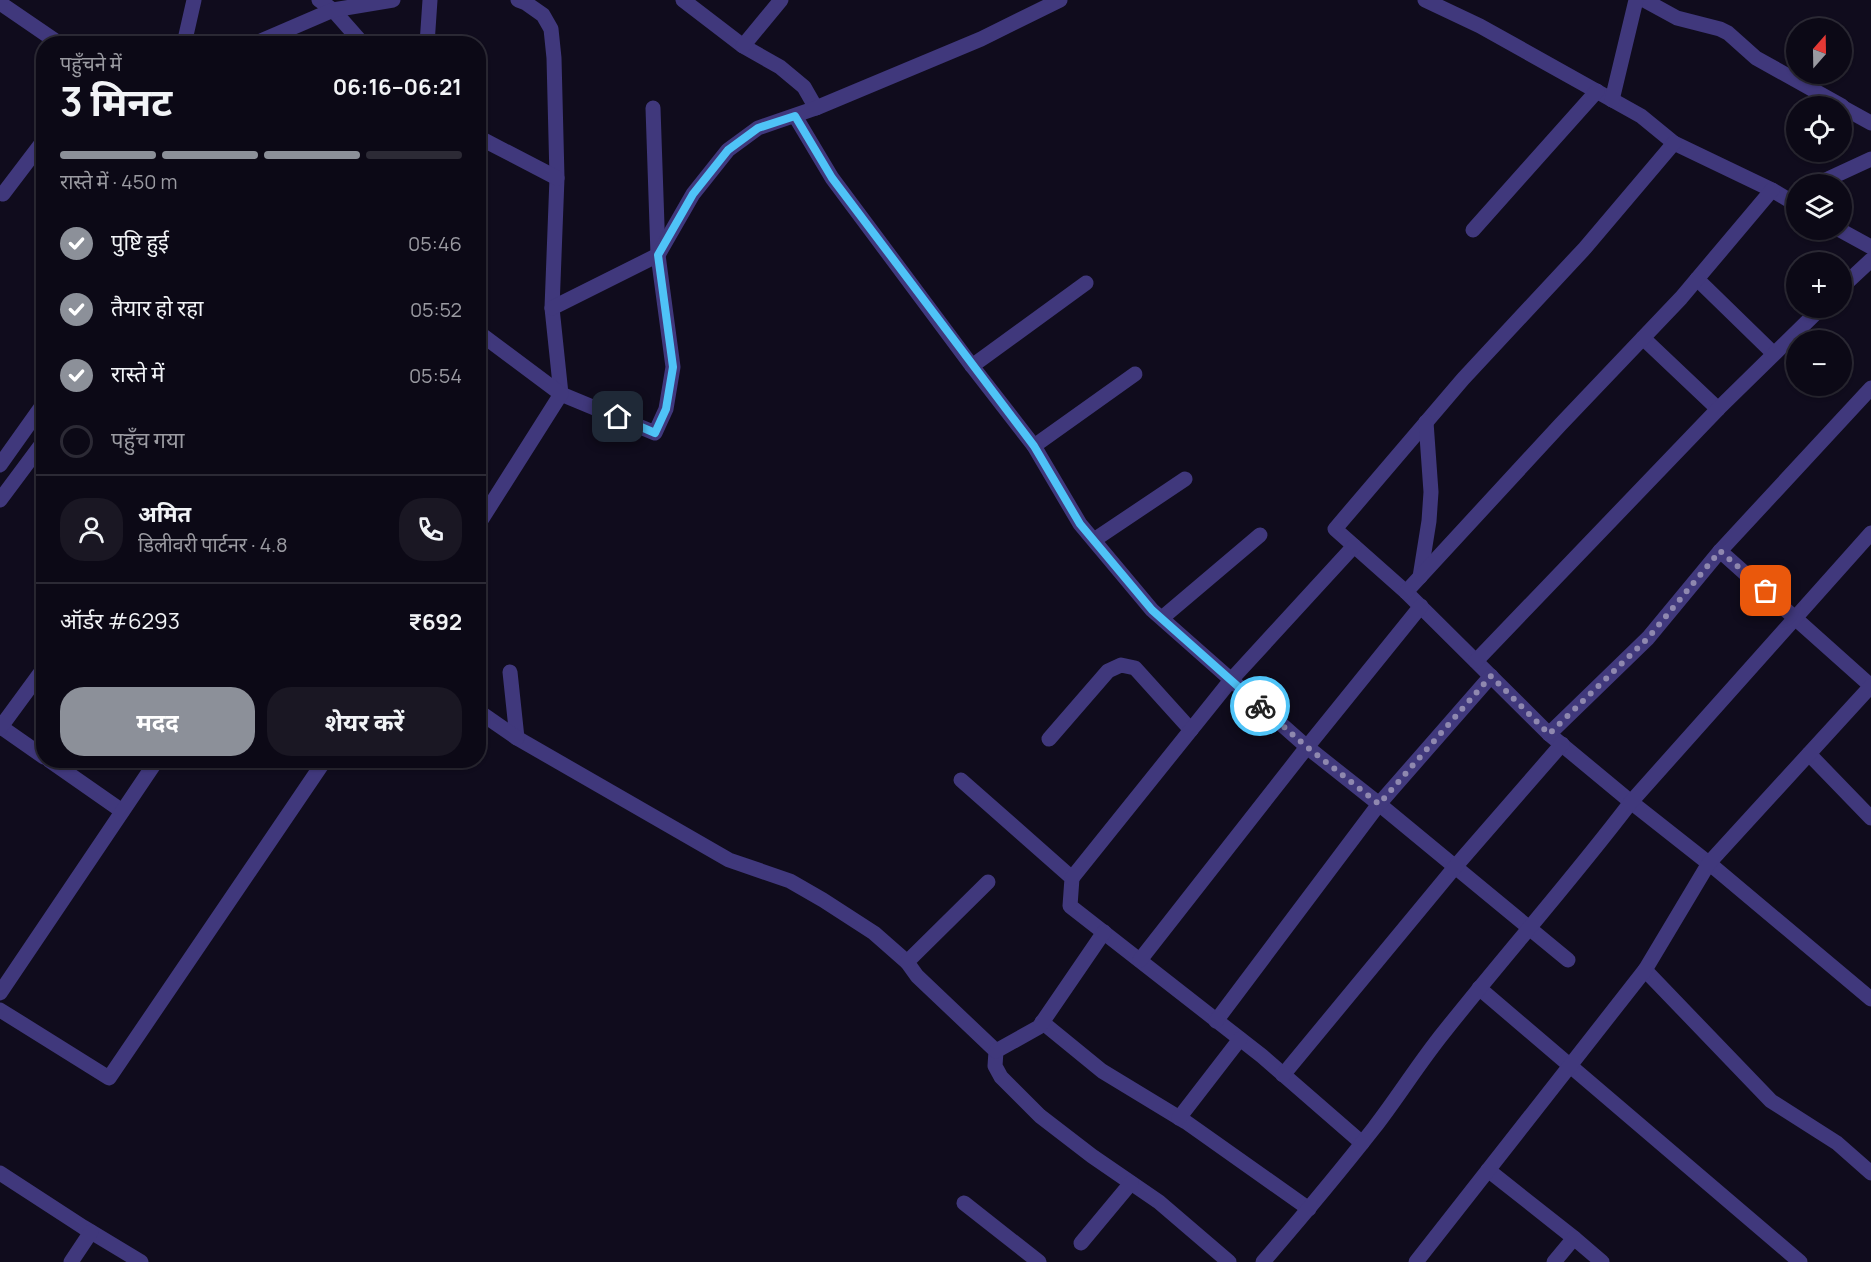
<!DOCTYPE html>
<html lang="hi">
<meta charset="utf-8">
<style>
body{margin:0;font-family:Manrope,"Noto Sans Devanagari",sans-serif;background:#1a1723;color:#f1f3f6;height:100vh;display:flex;flex-direction:column;font-size:22px;white-space:nowrap}
*{box-sizing:border-box;margin:0}
p{font-size:20px;color:#9a9aa1}
.icon{flex:none;width:33px;height:33px;fill:none;stroke:currentColor;stroke-width:2;stroke-linecap:round;stroke-linejoin:round}
.map{position:relative;flex:1;overflow:hidden}
.details{position:absolute;left:36px;top:36px;width:450px;height:732px;display:flex;flex-direction:column;background:#0c0916;border-radius:24px;box-shadow:0 2px 4px #0004,0 0 0 2px #2c2a35}
.details>*{flex:none}
.needle{width:39px;rotate:20deg}
.controls{position:absolute;left:1786px;top:18px;display:grid;gap:12px}
.controls a{display:grid;place-items:center;width:66px;height:66px;border-radius:50%;background:#0c0916;box-shadow:0 2px 4px #0004,0 0 0 2px #2c2a35;font-size:30px}
.pin{position:absolute;display:grid;place-items:center;width:51px;height:51px;color:#fff;margin:-26px;border-radius:12px;box-shadow:0 3px 9px #0006}
.courier{position:absolute;display:grid;place-items:center;width:60px;height:60px;margin:-30px;border:4px solid #4fc3f7;border-radius:50%;background:#fff;color:#222;box-shadow:0 2px 8px #0007}
.overview em{font-style:normal;font-weight:700}
.overview div{display:flex;flex-direction:column-reverse}
.overview{display:flex;align-items:center;justify-content:space-between;height:102px;padding:0 24px}
h1{font-size:39px;font-weight:700;line-height:45px}
.bar{display:grid;grid-template-columns:repeat(4,1fr);gap:9px 6px;align-content:center;height:72px;padding:0 24px}
.bar i{height:8px;border-radius:4px;background:#2c2a35}
.bar .active{background:#8c9099}
.bar p{grid-column:span 4}
.line{display:flex;align-items:center;gap:15px;padding:0 24px;border-top:2px solid #2c2a35}
.line div{flex:1}
.round{display:grid;place-items:center;flex:none;width:63px;height:63px;border-radius:24px;background:#1a1723}
ol{padding:0 24px;list-style:none}
li{display:flex;align-items:center;gap:18px;height:66px}
li p{margin-inline-start:auto}
li .icon{padding:6px;border-radius:50%;background:#8c9099;color:#fff;stroke-width:4}
li:last-child{color:#9a9aa1}
li i{width:33px;height:33px;border:3px solid #2c2a35;border-radius:50%}
.primary-button{display:flex;gap:12px;margin-top:auto;padding:12px 24px}
.primary-button a{flex:1;height:69px;border-radius:24px;background:#8c9099;color:#fff;font-size:24px;font-weight:700;line-height:69px;text-align:center}
.primary-button a+a{background:#1a1723;color:#f1f3f6}
.map>svg:first-child{display:block}
</style>
<div class="map">
<svg width="1871" height="1262" viewBox="0 0 1871 1262">
<rect width="100%" height="100%" fill="#100c1d"/>
<g fill="none" stroke-linecap="round" stroke-linejoin="round">
<g stroke="#40387c" stroke-width="15">
<path d="M319,0L333,10L363,44"/>
<path d="M518,0L526,3L543,15L551,29L554,58L557,178L552,308L561,394L655,433L666,409L673,367L658,255L653,108"/>
<path d="M683,0L743,46L780,67L804,87L816,108"/>
<path d="M1425,0L1480,26L1641,116L1674,143L1772,190L1797,205"/>
<path d="M1644,0L1677,18L1720,29L1728,33L1756,58L1842,106"/>
<path d="M0,3L60,44"/>
<path d="M184,44L194,0"/>
<path d="M254,44L333,10L393,0"/>
<path d="M427,44L430,0"/>
<path d="M743,46L781,0"/>
<path d="M1612,100L1636,0"/>
<path d="M1842,107L1871,123"/>
<path d="M795,116L832,178L972,366"/>
<path d="M478,137L557,178"/>
<path d="M1674,143L1585,248L1463,379L1335,529L1406,592L1549,734L1631,802L1716,869L1871,999"/>
<path d="M1817,184L1871,159"/>
<path d="M3,194L44,140"/>
<path d="M1473,230L1597,91"/>
<path d="M1840,230L1871,247"/>
<path d="M1697,279L1773,353"/>
<path d="M1086,283L972,366L1034,446L1080,524L1152,610L1307,747L1379,804L1568,960"/>
<path d="M1842,287L1871,260"/>
<path d="M552,308L658,255L693,194L728,150L758,128L816,108L981,39L1060,0"/>
<path d="M478,332L561,394L478,525"/>
<path d="M1643,338L1718,409"/>
<path d="M1034,446L1135,374"/>
<path d="M0,465L44,403"/>
<path d="M0,500L44,441"/>
<path d="M1094,540L1185,479"/>
<path d="M1720,551L1871,686"/>
<path d="M1420,577L1429,521L1431,492L1426,422"/>
<path d="M1406,592L1560,425L1681,298L1772,190"/>
<path d="M1162,618L1260,535"/>
<path d="M1476,661L1718,409L1821,308"/>
<path d="M510,672L517,738L729,860L790,881L823,900L874,933L907,962"/>
<path d="M478,711L517,738"/>
<path d="M1,727L44,757"/>
<path d="M0,728L44,668"/>
<path d="M1549,734L1648,638L1720,551L1871,388"/>
<path d="M1049,739L1108,671L1121,665L1135,668L1191,730"/>
<path d="M1809,754L1871,818"/>
<path d="M49,760L122,811"/>
<path d="M961,780L1072,878L1070,906L1262,1056L1362,1143"/>
<path d="M1072,878L1231,680L1354,546"/>
<path d="M988,882L907,962L917,976L996,1051L995,1066L1001,1077L1040,1116L1092,1156L1159,1202L1229,1262"/>
<path d="M1140,960L1307,747L1421,606"/>
<path d="M1645,970L1771,1101L1837,1143L1871,1173"/>
<path d="M1479,988L1800,1262"/>
<path d="M0,993L157,760"/>
<path d="M0,1010L109,1078L325,760"/>
<path d="M1216,1021L1379,804L1491,676"/>
<path d="M1042,1022L1102,1071L1186,1122L1309,1209"/>
<path d="M996,1051L1039,1027L1104,932"/>
<path d="M1283,1075L1455,867L1562,744"/>
<path d="M1179,1118L1240,1039"/>
<path d="M1488,1170L1574,1238"/>
<path d="M0,1173L83,1227L141,1262"/>
<path d="M964,1203L1039,1262"/>
<path d="M1081,1243L1131,1183"/>
<path d="M71,1262L91,1232"/>
<path d="M1263,1262C1301,1218 1338,1174 1374,1128C1398,1097 1419,1063 1444,1032C1505,955 1571,881 1631,802L1871,533"/>
<path d="M1416,1262L1645,970L1709,863L1871,686"/>
<path d="M1554,1262L1574,1238L1602,1262"/>
</g>
</g>
<g fill="none" stroke-linecap="round" stroke-linejoin="round">
<path stroke="#8f88af" stroke-width="6" stroke-dasharray="0 10.8" d="M1260,706L1307,747L1379,804L1491,676L1549,734L1648,638L1720,551L1766,591"/>
<path stroke="#4fc3f7" stroke-width="8" d="M618,417L655,433L666,409L673,367L658,255L693,194L728,150L758,128L795,116L832,178L1034,446L1080,524L1152,610L1260,706"/>
</g>
</svg>
<div class="controls">
<a><svg class="needle" viewBox="-14 -14 28 28"><path d="M0-13l5 13h-10z" fill="#e53935"/><path d="M0 13l5-13h-10z" fill="#9a9aa1"/></svg></a>
<a><svg class="icon" aria-label="locate" viewBox="0 0 24 24"><circle cx="12" cy="12" r="6"/><path d="M12 2v4M12 18v4M2 12h4M18 12h4"/></svg></a>
<a><svg class="icon" aria-label="layers" viewBox="0 0 24 24"><path d="M12 4l9 5-9 5-9-5zM3 14l9 5 9-5"/></svg></a>
<a>+</a>
<a>−</a>
</div>
<div class="pin" style="left:1766px;top:591px;background:#ea580c"><svg class="icon" aria-label="bag" viewBox="0 0 24 24"><path d="M5 8h14l-1 12H6zM9 8a3 3 0 0 1 6 0"/></svg></div>
<div class="pin" style="left:618px;top:417px;background:#1f2937"><svg class="icon" aria-label="home" viewBox="0 0 24 24"><path d="M3 11l9-7 9 7M6 9v11h12V9"/></svg></div>
<div class="courier" style="left:1260px;top:706px"><svg class="icon" aria-label="bike" viewBox="0 0 24 24"><circle cx="6" cy="16" r="4"/><circle cx="18" cy="16" r="4"/><path d="M6 16l4-8h5l3 8M10 8l3 8H6M13 5h3"/></svg></div>
<section class="details">
<div class="overview"><div><h1>3 मिनट</h1><p>पहुँचने में</p></div><em>06:16–06:21</em></div>
<div class="bar"><i class="active"></i><i class="active"></i><i class="active"></i><i></i><p>रास्ते में · 450 m</p></div>
<ol>
<li><svg class="icon" aria-label="check" viewBox="0 0 24 24"><path d="M5 12l5 5 9-10"/></svg>पुष्टि हुई<p>05:46</p></li>
<li><svg class="icon" aria-label="check" viewBox="0 0 24 24"><path d="M5 12l5 5 9-10"/></svg>तैयार हो रहा<p>05:52</p></li>
<li><svg class="icon" aria-label="check" viewBox="0 0 24 24"><path d="M5 12l5 5 9-10"/></svg>रास्ते में<p>05:54</p></li>
<li><i></i>पहुँच गया</li>
</ol>
<div class="line" style="height:108px"><a class="round"><svg class="icon" aria-label="person" viewBox="0 0 24 24"><circle cx="12" cy="8" r="4"/><path d="M4 21q1-7 8-7t8 7"/></svg></a><div><b>अमित</b><p>डिलीवरी पार्टनर · 4.8</p></div><a class="round"><svg class="icon" aria-label="phone" viewBox="0 0 24 24"><path d="M5 4h4l2 5-3 2q2 4 5 5l2-3 5 2v4C11 20 4 13 5 4z"/></svg></a></div>
<div class="line" style="height:78px"><div>ऑर्डर #6293</div><b>₹692</b></div>
<div class="primary-button"><a>मदद</a><a>शेयर करें</a></div>
</section>
</div>
